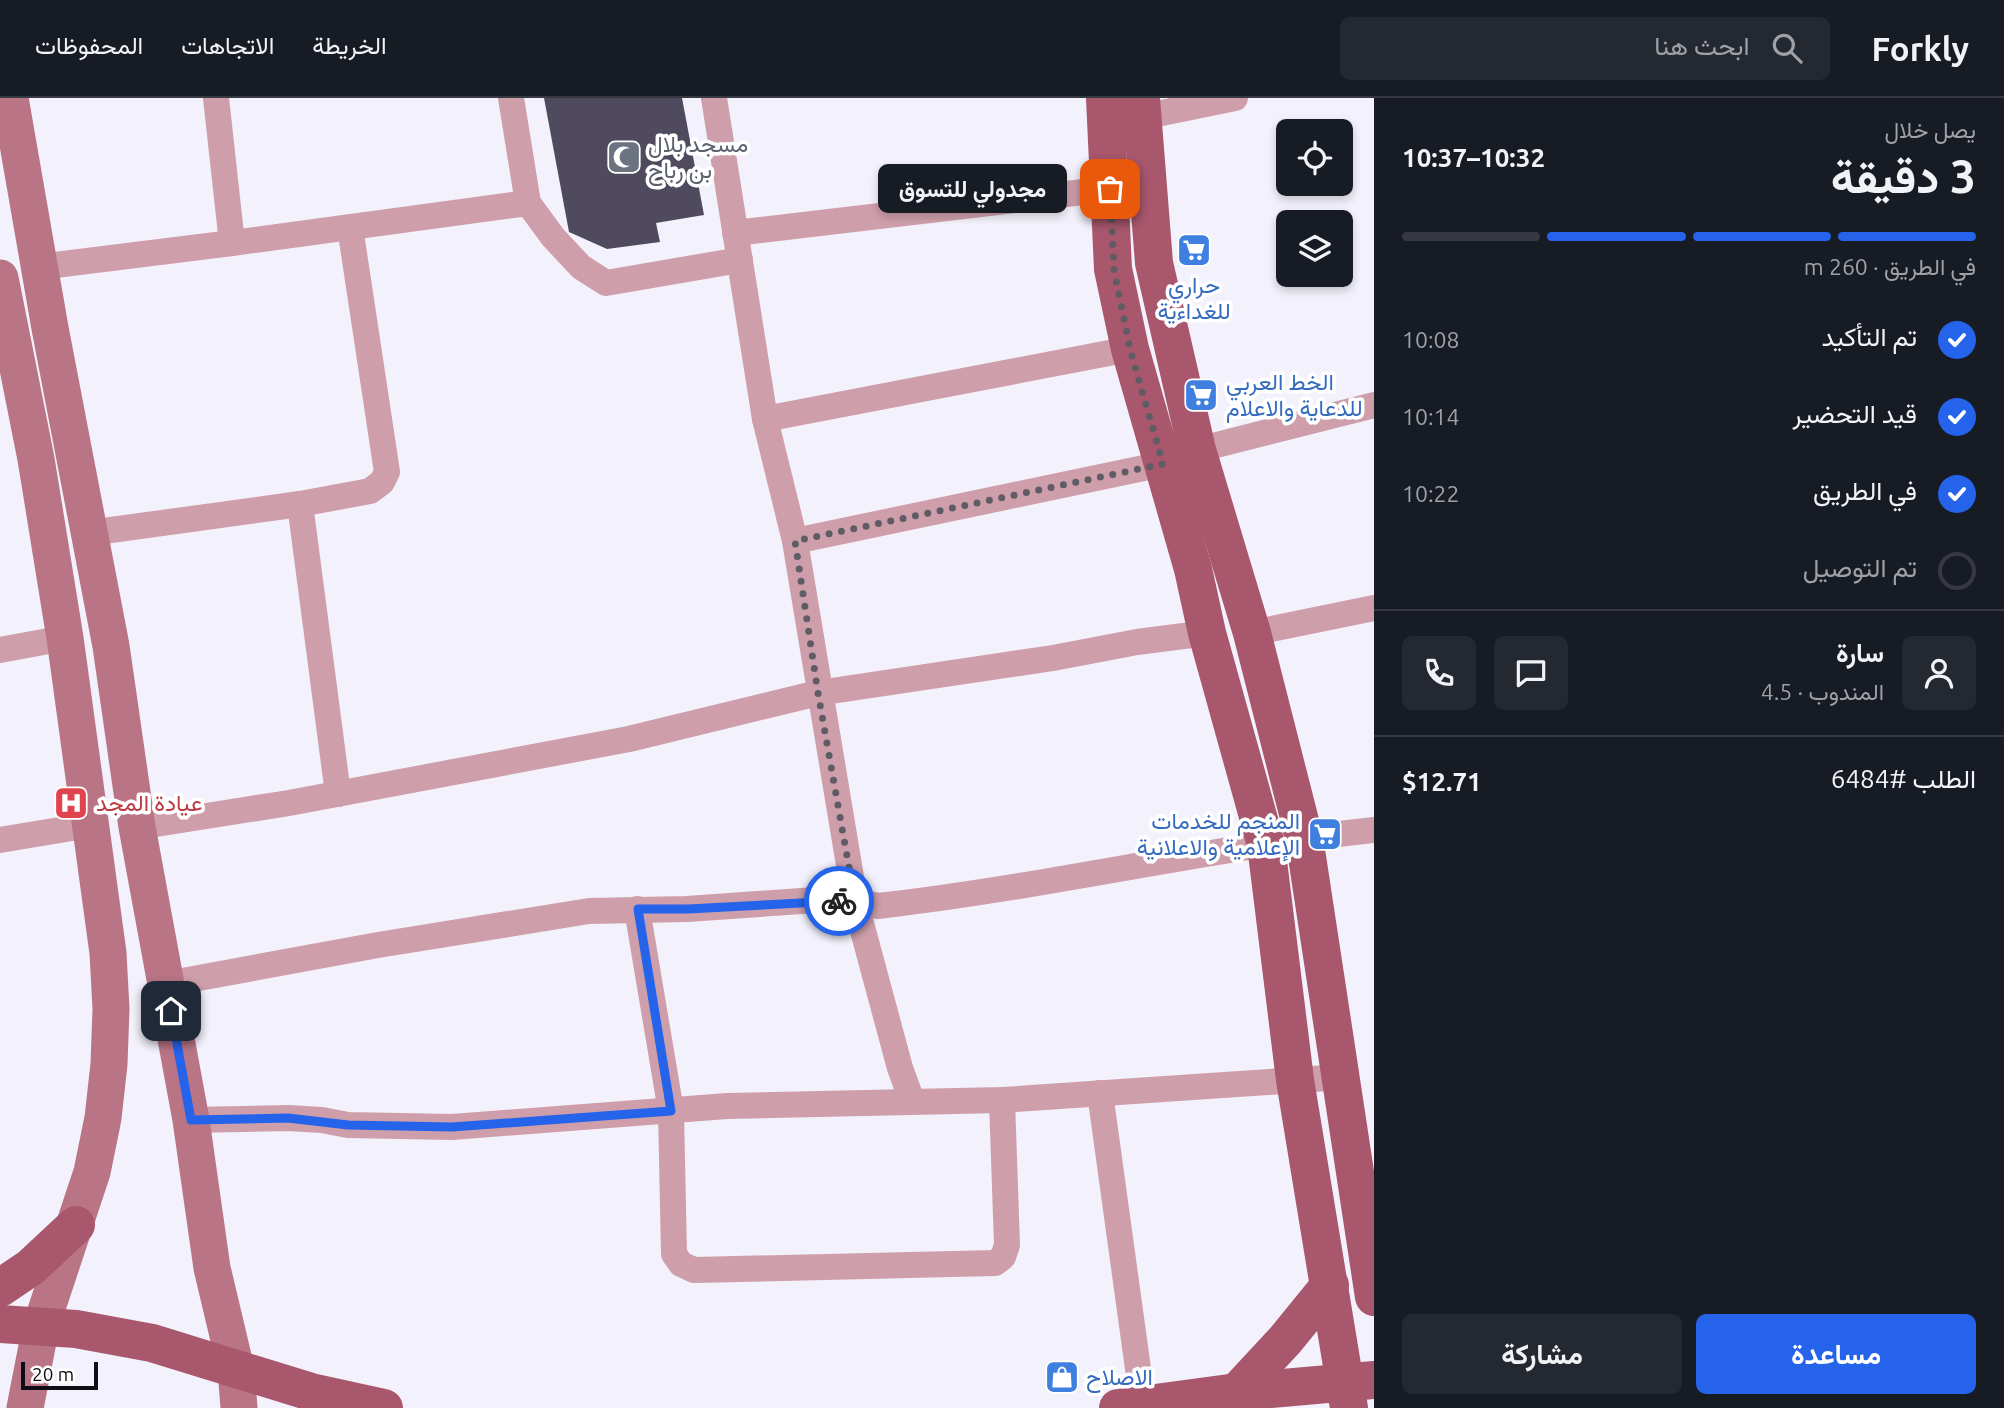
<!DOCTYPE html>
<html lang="ar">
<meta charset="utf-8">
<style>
body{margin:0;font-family:Ubuntu,Vazirmatn,sans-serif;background:#242831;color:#f1f3f6;direction:rtl;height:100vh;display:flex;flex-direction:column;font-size:26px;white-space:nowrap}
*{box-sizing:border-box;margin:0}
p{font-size:23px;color:#9ea1a6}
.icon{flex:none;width:38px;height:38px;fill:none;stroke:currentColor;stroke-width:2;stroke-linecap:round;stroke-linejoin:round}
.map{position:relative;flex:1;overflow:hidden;direction:ltr}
.sheet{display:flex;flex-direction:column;background:#171b24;width:630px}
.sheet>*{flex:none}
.fabs{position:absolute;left:1276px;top:21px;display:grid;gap:14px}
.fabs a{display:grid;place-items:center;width:77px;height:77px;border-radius:10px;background:#171b24;box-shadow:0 4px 10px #0003;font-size:35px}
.scale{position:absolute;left:21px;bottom:18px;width:77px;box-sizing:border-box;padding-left:7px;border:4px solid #0f0c14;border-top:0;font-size:19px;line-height:24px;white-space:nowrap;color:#0f0c14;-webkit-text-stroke:5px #fff;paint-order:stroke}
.pin{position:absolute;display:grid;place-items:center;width:60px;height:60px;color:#fff;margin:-30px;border-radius:14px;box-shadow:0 4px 10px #0006}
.courier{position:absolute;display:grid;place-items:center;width:70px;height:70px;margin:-35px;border:5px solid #2563eb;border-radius:50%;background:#fff;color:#222;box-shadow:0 2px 9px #0007}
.bubble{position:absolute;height:49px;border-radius:10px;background:#171b24;box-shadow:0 4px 10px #0003;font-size:23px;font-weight:700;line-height:49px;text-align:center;direction:rtl}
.summary em{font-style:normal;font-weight:700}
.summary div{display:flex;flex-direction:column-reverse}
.summary{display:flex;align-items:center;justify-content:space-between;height:119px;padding:0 28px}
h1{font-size:46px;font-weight:700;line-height:52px}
.bar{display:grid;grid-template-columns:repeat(4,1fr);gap:10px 7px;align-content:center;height:84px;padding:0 28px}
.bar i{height:9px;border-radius:5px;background:#363941}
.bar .current{background:#2563eb}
.bar p{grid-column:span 4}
.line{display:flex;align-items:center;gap:18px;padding:0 28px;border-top:2px solid #363941}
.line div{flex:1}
.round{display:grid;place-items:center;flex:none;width:74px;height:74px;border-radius:10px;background:#242831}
ol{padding:0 28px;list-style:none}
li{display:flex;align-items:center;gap:21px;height:77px}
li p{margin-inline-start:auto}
li .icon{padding:7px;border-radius:50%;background:#2563eb;color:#fff;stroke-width:4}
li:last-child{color:#9ea1a6}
li i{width:38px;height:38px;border:4px solid #363941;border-radius:50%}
.cta{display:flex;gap:14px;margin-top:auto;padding:14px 28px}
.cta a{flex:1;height:80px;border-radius:10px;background:#2563eb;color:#fff;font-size:28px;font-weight:700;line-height:80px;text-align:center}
.cta a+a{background:#242831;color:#f1f3f6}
header{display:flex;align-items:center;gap:42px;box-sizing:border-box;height:98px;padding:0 35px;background:#171b24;border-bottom:2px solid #363941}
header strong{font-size:33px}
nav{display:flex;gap:38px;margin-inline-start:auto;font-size:24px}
.search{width:490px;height:63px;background:#242831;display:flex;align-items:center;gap:18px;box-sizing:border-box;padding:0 24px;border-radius:10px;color:#9ea1a6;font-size:26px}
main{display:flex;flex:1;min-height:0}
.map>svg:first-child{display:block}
</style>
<header>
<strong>Forkly</strong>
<div class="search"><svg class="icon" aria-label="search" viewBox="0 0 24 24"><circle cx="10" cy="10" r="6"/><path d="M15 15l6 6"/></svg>ابحث هنا</div>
<nav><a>الخريطة</a><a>الاتجاهات</a><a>المحفوظات</a></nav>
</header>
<main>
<section class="sheet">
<div class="summary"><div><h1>3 دقيقة</h1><p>يصل خلال</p></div><em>10:32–10:37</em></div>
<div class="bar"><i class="current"></i><i class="current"></i><i class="current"></i><i></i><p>في الطريق · 260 m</p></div>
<ol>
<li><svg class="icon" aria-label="check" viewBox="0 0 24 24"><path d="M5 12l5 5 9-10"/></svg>تم التأكيد<p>10:08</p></li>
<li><svg class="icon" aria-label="check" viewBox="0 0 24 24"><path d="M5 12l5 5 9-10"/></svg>قيد التحضير<p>10:14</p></li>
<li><svg class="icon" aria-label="check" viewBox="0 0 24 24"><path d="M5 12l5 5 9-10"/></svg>في الطريق<p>10:22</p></li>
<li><i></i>تم التوصيل</li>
</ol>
<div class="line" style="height:126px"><a class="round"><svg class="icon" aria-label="person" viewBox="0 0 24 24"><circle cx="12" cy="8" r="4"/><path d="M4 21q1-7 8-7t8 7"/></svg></a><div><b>سارة</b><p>المندوب · 4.5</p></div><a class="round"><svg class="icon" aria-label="chat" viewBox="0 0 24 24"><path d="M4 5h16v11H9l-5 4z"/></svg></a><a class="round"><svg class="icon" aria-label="phone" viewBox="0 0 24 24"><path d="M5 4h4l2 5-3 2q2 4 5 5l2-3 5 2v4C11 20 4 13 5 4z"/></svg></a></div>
<div class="line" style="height:91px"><div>الطلب #6484</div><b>$12.71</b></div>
<div class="cta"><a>مساعدة</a><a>مشاركة</a></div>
</section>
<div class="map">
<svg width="1374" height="1310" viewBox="0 0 1374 1310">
<rect width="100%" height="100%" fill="#f3f1fb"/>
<path fill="#504a5f" d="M544,0H682L704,117L656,125L660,144L607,151L569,134Z"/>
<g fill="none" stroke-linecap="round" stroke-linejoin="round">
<g stroke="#ce9faa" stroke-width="26">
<path d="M216,0L232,145"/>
<path d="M511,0L528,105L553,139L581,169L606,185L740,162"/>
<path d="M714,0L765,321L795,443L855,803L900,970L912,1003"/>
<path d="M1142,19L1235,0"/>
<path d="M735,135L1109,91"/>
<path d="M39,169L232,145L528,105"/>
<path d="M765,321L1130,251"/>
<path d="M1197,352L1374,307"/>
<path d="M300,406L338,696"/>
<path d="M89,435L300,406L370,393L382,384L387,374L350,129"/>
<path d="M795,443L1163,366"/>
<path d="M1252,535L1374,510"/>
<path d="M0,552L65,540"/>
<path d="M137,729L289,705L629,641L818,595L1053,560L1137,544L1207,535"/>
<path d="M0,742L90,727"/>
<path d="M637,811L671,1013L674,1156L681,1166L694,1172L995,1165L1003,1159L1007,1147L1002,1002"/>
<path d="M166,886L378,847L589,813L687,811L816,802L855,803L878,808C1045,789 1208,750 1374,732"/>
<path d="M1100,995L1143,1307"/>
<path d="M191,1022L288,1020L322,1022L348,1027L452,1029L727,1008L1002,1002L1342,979"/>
</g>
<g stroke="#b97586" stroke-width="37">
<path d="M10,0L50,230L111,548L137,729L191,1022L212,1170L236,1271L239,1310"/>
<path d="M0,180L36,361L65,540L108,855L111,911L109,966L103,1020L92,1074L41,1228L25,1310"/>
</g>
<g stroke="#a8576d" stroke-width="38">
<path d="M1105,0L1113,171L1130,251L1193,471L1207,535L1266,747L1295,982L1349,1310"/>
<path d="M1141,0L1154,165L1197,352L1252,535L1304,739L1374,1199"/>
<path d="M0,1190L31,1169L76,1127"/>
<path d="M0,1226L76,1231L152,1245L311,1294L384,1310"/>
<path d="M1237,1294L1286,1241L1330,1187"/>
<path d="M1118,1310L1237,1294L1374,1282"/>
</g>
</g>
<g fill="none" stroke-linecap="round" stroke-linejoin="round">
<path stroke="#5f5c65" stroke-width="7" stroke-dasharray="0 12.6" d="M839,803H855L818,595L795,443L1163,366L1130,251L1114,172L1110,91"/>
<path stroke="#2563eb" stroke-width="9" d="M171,913L191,1022L288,1020L348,1027L452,1029L671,1013L638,811H688L839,803"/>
</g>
<defs>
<g id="mosque-square" transform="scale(1.75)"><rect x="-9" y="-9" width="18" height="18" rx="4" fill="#6b7280" stroke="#fff"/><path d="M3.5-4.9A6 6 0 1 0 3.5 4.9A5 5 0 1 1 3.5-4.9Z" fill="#fff"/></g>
<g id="supermarket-square" transform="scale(1.75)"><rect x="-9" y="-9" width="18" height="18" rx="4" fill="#3f7fe0" stroke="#fff"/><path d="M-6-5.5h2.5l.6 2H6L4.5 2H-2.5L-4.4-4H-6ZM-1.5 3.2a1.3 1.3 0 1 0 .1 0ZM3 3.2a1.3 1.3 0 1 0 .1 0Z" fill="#fff"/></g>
<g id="hospital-square" transform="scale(1.75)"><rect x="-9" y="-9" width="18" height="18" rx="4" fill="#e0444e" stroke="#fff"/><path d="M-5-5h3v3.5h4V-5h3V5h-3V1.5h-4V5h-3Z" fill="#fff"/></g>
<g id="shop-square" transform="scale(1.75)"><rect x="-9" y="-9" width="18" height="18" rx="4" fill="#3f7fe0" stroke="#fff"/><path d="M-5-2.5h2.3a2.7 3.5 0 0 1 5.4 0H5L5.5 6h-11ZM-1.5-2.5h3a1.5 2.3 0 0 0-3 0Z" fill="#fff"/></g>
</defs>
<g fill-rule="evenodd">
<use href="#mosque-square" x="624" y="59"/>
<use href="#supermarket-square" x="1194" y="152"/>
<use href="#supermarket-square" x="1201" y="297"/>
<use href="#hospital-square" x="71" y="705"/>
<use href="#supermarket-square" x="1325" y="736"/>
<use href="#shop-square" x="1062" y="1279"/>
</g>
<g text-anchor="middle" stroke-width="7" stroke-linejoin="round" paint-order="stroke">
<g font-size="23" fill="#5b616d" stroke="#fff" text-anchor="start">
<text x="648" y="54">مسجد بلال<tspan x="648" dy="26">بن رباح</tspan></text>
</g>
<g font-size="23" fill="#366cbe" stroke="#fff" text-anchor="start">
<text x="1194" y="195" text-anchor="middle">حراري<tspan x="1194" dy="26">للغداءية</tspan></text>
<text x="1226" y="292">الخط العربي<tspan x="1226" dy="26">للدعاية والاعلام</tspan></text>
<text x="1300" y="731" text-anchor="end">المنجم للخدمات<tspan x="1300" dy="26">الإعلامية والاعلانية</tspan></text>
<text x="1086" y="1287">الاصلاح</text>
</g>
<g font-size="23" fill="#be3a42" stroke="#fff" text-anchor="start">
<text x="96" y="713">عيادة المجد</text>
</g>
</g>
</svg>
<div class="fabs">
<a><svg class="icon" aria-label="locate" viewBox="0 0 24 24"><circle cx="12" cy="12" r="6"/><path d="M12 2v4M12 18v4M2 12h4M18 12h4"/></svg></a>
<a><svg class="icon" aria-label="layers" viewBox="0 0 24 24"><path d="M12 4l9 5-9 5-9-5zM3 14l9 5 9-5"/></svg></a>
</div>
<div class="scale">20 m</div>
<div class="pin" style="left:1110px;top:91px;background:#ea580c"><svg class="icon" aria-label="bag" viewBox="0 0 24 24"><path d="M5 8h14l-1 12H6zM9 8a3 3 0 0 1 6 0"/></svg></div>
<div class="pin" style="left:171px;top:913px;background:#1f2937"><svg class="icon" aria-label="home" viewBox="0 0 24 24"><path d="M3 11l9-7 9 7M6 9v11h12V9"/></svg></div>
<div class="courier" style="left:839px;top:803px"><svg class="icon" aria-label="bike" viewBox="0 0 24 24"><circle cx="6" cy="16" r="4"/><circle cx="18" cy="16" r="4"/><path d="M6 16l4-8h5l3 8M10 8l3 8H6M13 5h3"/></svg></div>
<div class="bubble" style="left:878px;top:66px;width:189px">مجدولي للتسوق</div>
</div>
</main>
